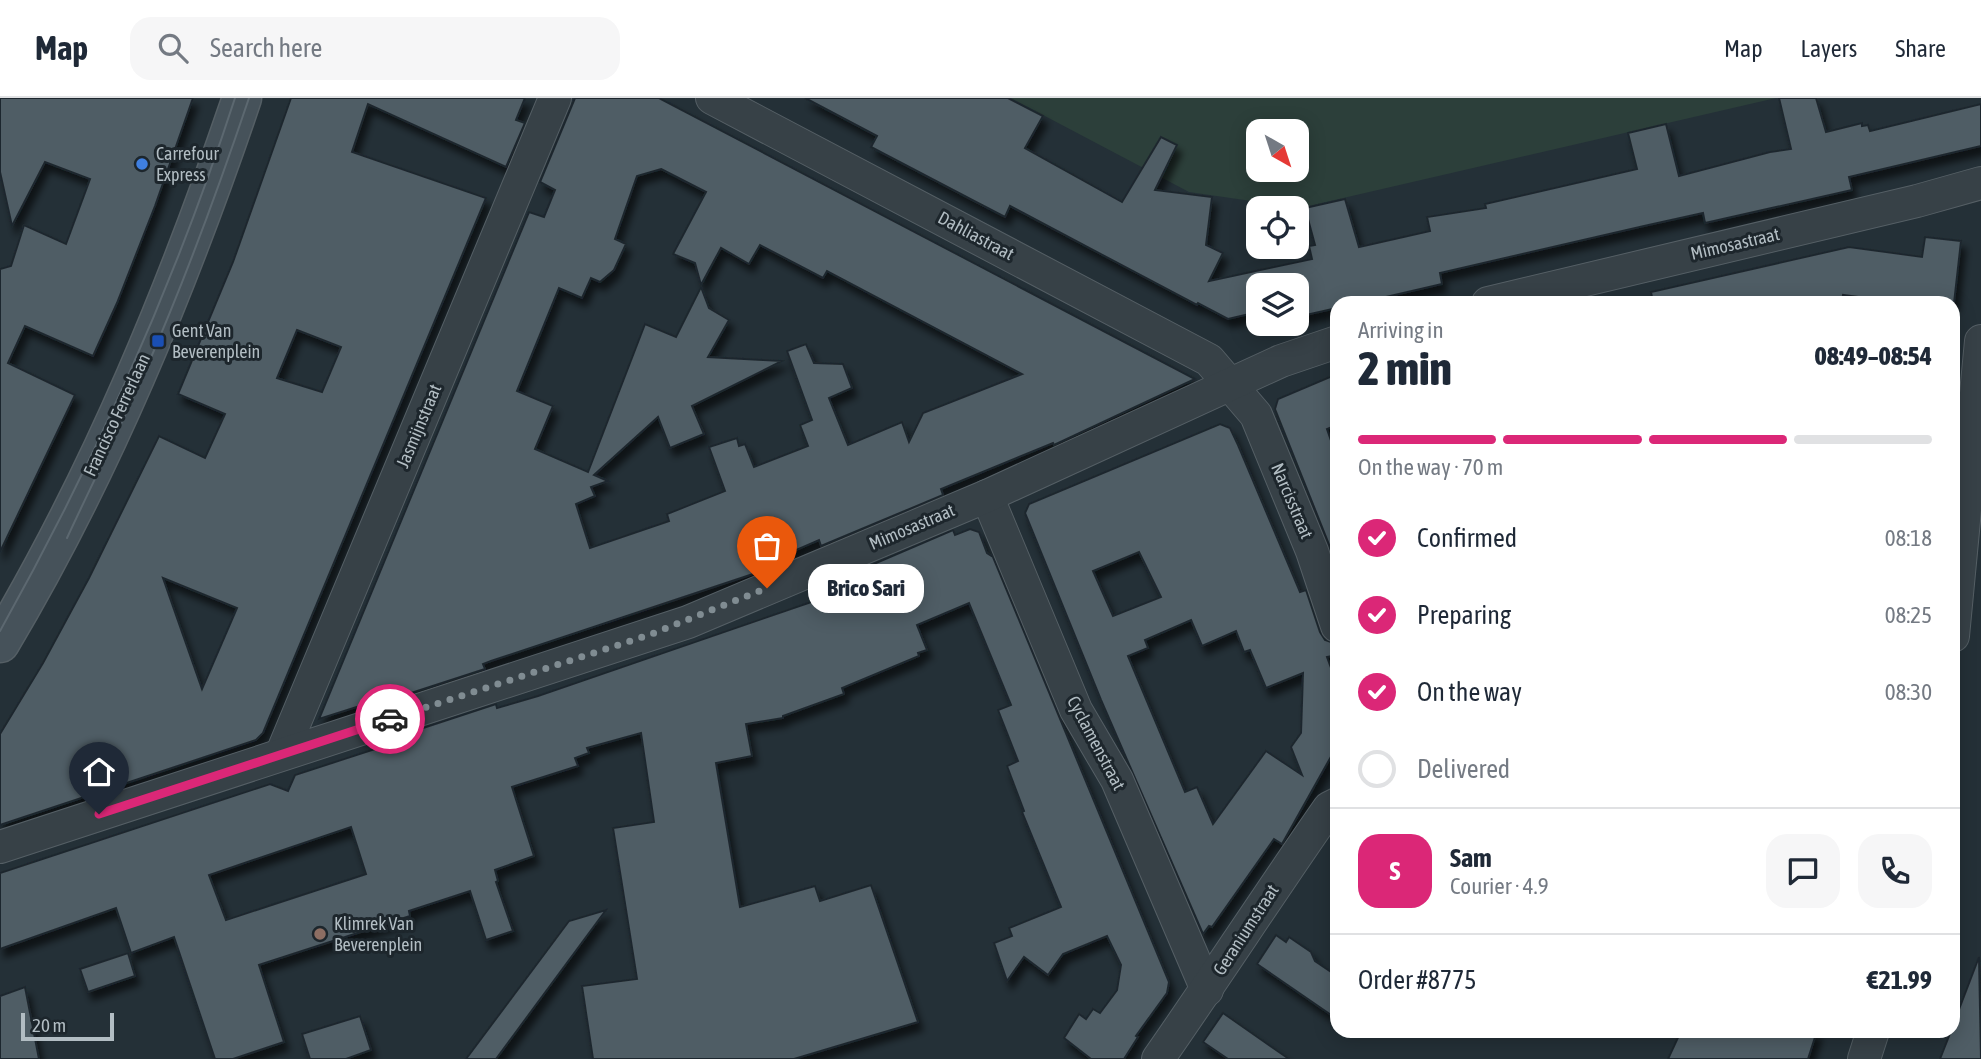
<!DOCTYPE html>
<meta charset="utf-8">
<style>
body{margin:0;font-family:"Asap Condensed",sans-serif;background:#f6f6f7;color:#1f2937;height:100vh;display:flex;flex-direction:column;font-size:26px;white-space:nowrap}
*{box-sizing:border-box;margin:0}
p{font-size:23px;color:#747a83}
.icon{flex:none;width:38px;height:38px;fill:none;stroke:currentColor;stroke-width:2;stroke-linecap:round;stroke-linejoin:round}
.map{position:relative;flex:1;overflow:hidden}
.sheet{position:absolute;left:1330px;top:198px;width:630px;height:742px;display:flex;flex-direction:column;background:#fff;border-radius:21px;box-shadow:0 4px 18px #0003}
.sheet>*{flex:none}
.needle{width:46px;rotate:141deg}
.tools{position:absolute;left:1246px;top:21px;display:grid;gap:14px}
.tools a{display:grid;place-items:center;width:63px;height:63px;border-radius:14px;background:#fff;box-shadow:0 4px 18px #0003;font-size:35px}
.scale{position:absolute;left:21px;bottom:18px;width:93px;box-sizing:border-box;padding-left:7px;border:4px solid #b2bdc3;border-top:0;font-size:19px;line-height:24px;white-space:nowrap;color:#b2bdc3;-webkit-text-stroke:5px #1d262c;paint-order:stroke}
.pin{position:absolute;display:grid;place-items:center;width:60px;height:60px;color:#fff;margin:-72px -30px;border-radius:50% 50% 50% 0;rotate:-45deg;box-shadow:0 0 7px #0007}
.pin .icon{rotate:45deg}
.courier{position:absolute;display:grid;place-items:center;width:70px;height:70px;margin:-35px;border:5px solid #db2777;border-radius:50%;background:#fff;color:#222;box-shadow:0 2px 9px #0007}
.bubble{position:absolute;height:49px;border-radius:21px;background:#fff;box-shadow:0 4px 18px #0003;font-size:23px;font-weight:800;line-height:49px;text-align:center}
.summary em{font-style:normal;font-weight:800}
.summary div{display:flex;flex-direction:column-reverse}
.summary{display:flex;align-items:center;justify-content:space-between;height:119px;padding:0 28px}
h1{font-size:46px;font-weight:800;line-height:52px}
.bar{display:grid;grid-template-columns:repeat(4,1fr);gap:10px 7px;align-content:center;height:84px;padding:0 28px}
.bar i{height:9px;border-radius:5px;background:#e0e1e3}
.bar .selected{background:#db2777}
.bar p{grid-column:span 4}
.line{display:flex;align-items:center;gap:18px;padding:0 28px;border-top:2px solid #e0e1e3}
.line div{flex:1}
.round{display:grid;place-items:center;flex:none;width:74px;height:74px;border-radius:21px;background:#f6f6f7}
ol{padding:0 28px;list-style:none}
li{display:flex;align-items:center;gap:21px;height:77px}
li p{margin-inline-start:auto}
li .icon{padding:7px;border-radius:50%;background:#db2777;color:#fff;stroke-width:4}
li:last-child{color:#747a83}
li i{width:38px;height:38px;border:4px solid #e0e1e3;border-radius:50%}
header{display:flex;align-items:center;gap:42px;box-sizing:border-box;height:98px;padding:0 35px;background:#fff;border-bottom:2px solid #e0e1e3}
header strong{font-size:33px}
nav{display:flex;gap:38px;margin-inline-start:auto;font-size:24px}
.search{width:490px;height:63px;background:#f6f6f7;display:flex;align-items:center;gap:18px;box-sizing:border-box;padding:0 24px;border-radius:21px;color:#747a83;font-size:26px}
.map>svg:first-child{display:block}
</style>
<header>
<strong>Map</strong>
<div class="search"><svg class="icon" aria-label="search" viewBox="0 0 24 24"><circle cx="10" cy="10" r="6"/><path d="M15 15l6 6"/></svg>Search here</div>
<nav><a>Map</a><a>Layers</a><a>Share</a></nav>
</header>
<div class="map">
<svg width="1981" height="961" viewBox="0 0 1981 961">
<defs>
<filter id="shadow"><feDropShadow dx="4.5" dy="8" stdDeviation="3.5" flood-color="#0009"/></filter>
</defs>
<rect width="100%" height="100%" fill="#243037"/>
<path fill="#2c3f3a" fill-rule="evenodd" d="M1011,0H1776L1300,110L1189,94ZM1258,33H1297V72H1258Z"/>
<g fill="#505d65" stroke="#1f282e" stroke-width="2" fill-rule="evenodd" filter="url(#shadow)">
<path d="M0,0H193L155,108L117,205L93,258L25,228L8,265L75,297L0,454V171L11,168L24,127L66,146L90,81L45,64L12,128L0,74Z"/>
<path d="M291,0H525L516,22L525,25L506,69L368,6L352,54L486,100L263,635L256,642L0,727V636L43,565L89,480L159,338L205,360L225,316L178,296L233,164ZM297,232L341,249L322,294L277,280ZM163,480L237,510L202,591Z"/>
<path d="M575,0H659L1195,281L1054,347L1053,345L941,391L943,397L821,448L819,442L773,462L775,468L762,473L491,563L483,566L485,571L408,596L407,593L319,621L529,114L544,119L555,92L540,84ZM661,71L706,94L673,156L695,165L701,187L721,150L749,166L760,147L823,180L827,173L1022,276L923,315L909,344L902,324L848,347L829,300L852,290L843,266L814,265L806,246L787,253L812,322L800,327L808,348L754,369L745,346L739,348L737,340L709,349L725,393L667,416L669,423L590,450L576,406L595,398L591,389L608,383L594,377L658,319L670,350L704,336L692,308L782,263L708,259L729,222L709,210L701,189L676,239L645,226L588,374L535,351L553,308L517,293L559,190L582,200L591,180L600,184L614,172L626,146L615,141L637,78Z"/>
<path d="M805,0H1008L1043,18L1025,50L1122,104L1161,39L1177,47L1155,92L1212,99L1206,147L1223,155L1209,183L1312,161L1309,148L1315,147L1305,110L1345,101L1359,149L1399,140L1430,133L1427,119L1486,110L1485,106L1637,71L1628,35L1666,26L1679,78L1770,54L1791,51L1779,0H1816L1826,34L1862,25V28L1868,27L1870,33L1981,6V48L1849,79L1852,92L1705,125L1703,115L1644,128L1440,175L1442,186L1360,205H1337V210L1297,219V187H1258V214L1228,221L1198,205L1197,207L1010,108L1005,119L978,105L871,49L877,38Z"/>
<path d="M1925,139L1961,143L1954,205H1902L1843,197L1842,205H1653L1651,194L1849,149L1922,159Z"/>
<path d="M1337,276V327L1327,331L1337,360L1336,464L1275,311L1278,301Z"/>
<path d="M1220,326L1230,330L1238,347L1300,494L1306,492L1320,534L1325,542L1337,546V557L1327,559L1337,586V648L1282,746L1274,741L1212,829L1209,828L1203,836L1101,602L1025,415L1029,406ZM1139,454L1161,499L1113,518L1093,473ZM1191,522L1202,548L1236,533L1244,554L1250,552L1266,590L1303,575L1301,635L1291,649L1302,677L1266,653L1213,726L1197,689L1185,694L1128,558L1148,550L1145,542Z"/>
<path d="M970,431L979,434L987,455L993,459L1169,884L1167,895L1136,938L1138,939L1124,961H1091L1064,940L1079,916L1086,921L1093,911L1100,915L1117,892L1121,867L1107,838L1063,856L1048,877L1024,859L1007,883L994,845L1012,838L1009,830L1061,809L1022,714L1024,713L1007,668L1018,663L998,612L1011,607L969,505L917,527L927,552L918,555L919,558L842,590L844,596L783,618V620L746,626L752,658L716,665L740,809L815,788L820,803L871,787L918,924L794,961H593L582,888L637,881L613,730L654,724L641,635L587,650L589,655L575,660L578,668L512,689L534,758L495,772L498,783L496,784L513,833L486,842L470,793L409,813L410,818L259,867L284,944L233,961H215L174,839L131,855L116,810L0,851V775L270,686L288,693L295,677L378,650L421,634L420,631L496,606L497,610L538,598L852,490L848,477L953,432L955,437ZM351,729L366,776L226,822L209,777Z"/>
<path d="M606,812L496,961H466L569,823Z"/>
<path d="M1276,837L1286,844L1289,839L1311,854L1315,863L1337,878V921L1257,866Z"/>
<path d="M128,855L135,878L88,894L80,871Z"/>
<path d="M1979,859L1981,961H1940L1951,933H1953V927Z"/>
<path d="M25,889L39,961H0V898Z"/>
<path d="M1223,915L1289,961H1228L1203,944Z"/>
<path d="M360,918L371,952L346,961H310L302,936Z"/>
<path d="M1681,933H1817L1808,961H1668Z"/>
</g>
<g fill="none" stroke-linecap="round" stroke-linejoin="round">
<g stroke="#555f65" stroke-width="34">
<g id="street">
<path d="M712,0L1209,262L1256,317L1312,453L1337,528"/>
<path d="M1488,205L1917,103L1981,85"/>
<path d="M987,398L1076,612L1117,682L1207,892"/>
<path d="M1953,538L1981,243"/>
<path d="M282,655L555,0"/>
<path d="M0,749L688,524L987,398L1281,263L1337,244"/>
<path d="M1158,961C1216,878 1271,793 1329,710L1337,706"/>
<path d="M1864,961L1873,933"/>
</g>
</g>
<g stroke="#555f65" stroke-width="41">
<path id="secondary" d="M0,545C102,374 178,188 242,0"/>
</g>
<use href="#street" stroke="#374147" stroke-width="32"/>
<use href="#secondary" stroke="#46525a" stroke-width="38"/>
<g stroke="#5c6870" stroke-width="2">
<path d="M67,440C93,384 121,328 146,271C185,182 218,92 249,0"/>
<path d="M0,533C95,363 175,185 235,0"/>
</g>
</g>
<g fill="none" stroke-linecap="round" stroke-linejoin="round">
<path stroke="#808c92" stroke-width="7" stroke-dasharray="0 12.6" d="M390,621L649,537L767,490"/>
<path stroke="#db2777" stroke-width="9" d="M99,716L390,621"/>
</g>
<circle fill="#3f7fe0" stroke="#1d262c" stroke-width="2.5" cx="142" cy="66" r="7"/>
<rect fill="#1a4fb4" stroke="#1d262c" stroke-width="2.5" x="151" y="236" width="14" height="14" rx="3.5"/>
<circle fill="#8d6e63" stroke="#1d262c" stroke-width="2.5" cx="320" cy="836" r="7"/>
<g text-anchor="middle" stroke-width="6" stroke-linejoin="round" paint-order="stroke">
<g font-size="18" fill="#b2bdc3" stroke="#1d262c" text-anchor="start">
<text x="156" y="62">Carrefour<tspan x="156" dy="21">Express</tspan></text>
<text x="172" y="239">Gent Van<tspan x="172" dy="21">Beverenplein</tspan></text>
<text x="334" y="832">Klimrek Van<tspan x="334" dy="21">Beverenplein</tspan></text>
</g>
<g font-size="18" fill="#b2bdc3" stroke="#1d262c">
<text transform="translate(976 138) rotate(28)" y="6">Dahliastraat</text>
<text transform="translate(1735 146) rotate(-13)" y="6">Mimosastraat</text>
<text transform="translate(117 317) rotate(-65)" y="6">Francisco Ferrerlaan</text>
<text transform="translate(419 328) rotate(-67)" y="6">Jasmijnstraat</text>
<text transform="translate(1292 403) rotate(67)" y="6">Narcisstraat</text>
<text transform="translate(912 429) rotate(-23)" y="6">Mimosastraat</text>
<text transform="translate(1096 645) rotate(62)" y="6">Cyclamenstraat</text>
<text transform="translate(1246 832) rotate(-57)" y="6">Geraniumstraat</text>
</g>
</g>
</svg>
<div class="tools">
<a><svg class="needle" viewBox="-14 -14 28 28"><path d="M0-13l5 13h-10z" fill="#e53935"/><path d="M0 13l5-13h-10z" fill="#747a83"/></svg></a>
<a><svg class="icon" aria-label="locate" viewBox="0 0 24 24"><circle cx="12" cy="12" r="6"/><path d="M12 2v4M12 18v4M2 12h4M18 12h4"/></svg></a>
<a><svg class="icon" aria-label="layers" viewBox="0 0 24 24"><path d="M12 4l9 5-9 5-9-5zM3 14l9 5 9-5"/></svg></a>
</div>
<div class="scale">20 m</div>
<div class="pin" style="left:767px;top:490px;background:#ea580c"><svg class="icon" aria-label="bag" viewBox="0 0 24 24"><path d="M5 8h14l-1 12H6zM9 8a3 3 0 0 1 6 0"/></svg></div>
<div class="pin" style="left:99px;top:716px;background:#1f2937"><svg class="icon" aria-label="home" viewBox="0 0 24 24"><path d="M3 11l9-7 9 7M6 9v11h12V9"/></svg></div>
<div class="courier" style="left:390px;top:621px"><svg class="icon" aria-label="car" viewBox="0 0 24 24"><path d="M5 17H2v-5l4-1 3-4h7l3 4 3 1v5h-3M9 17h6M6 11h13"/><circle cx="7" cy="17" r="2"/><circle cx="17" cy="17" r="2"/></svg></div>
<div class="bubble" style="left:808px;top:466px;width:116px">Brico Sari</div>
<section class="sheet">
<div class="summary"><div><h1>2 min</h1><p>Arriving in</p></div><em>08:49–08:54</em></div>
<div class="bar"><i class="selected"></i><i class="selected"></i><i class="selected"></i><i></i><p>On the way · 70 m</p></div>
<ol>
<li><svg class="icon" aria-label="check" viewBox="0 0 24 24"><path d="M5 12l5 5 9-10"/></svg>Confirmed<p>08:18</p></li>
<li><svg class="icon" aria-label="check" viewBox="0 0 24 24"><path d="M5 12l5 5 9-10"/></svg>Preparing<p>08:25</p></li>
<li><svg class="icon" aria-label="check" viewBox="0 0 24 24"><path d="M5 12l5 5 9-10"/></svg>On the way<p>08:30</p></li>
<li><i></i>Delivered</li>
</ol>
<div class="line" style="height:126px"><b class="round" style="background:#db2777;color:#fff">S</b><div><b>Sam</b><p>Courier · 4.9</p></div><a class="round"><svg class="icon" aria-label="chat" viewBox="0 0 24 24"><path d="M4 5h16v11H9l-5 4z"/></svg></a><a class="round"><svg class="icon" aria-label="phone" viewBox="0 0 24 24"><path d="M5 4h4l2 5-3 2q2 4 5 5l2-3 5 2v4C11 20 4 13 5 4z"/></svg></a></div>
<div class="line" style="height:91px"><div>Order #8775</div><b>€21.99</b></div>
</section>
</div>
